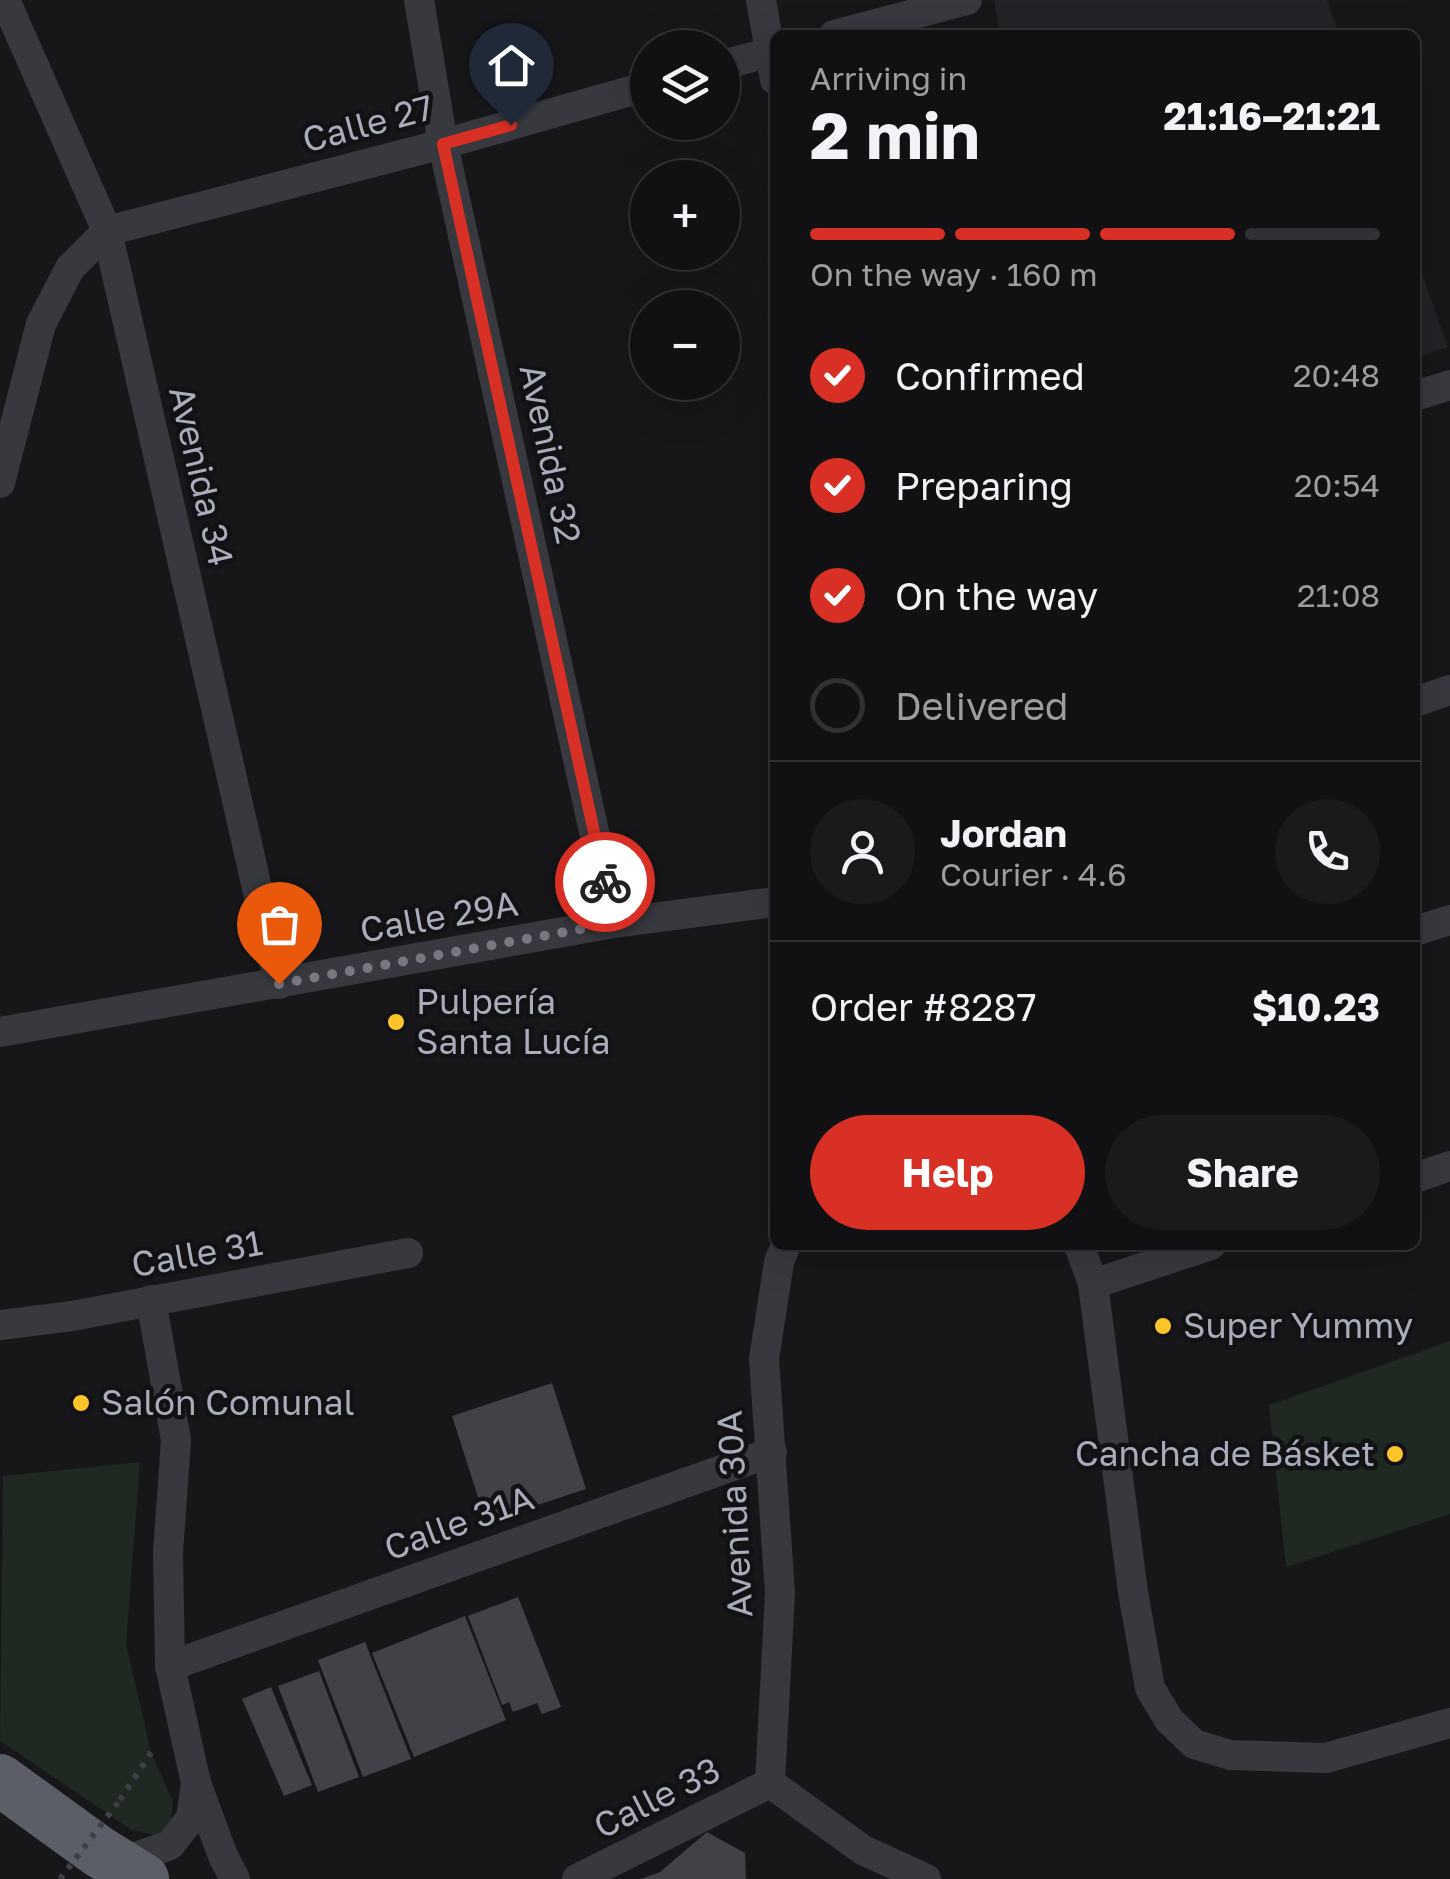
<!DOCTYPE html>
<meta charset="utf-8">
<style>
body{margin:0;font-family:"Golos Text",sans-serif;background:#1a1a1d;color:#f1f3f6;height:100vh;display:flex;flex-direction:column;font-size:38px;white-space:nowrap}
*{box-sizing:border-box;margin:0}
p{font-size:32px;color:#9c9da0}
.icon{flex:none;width:55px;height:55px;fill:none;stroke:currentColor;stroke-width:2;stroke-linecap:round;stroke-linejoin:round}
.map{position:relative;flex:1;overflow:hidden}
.sheet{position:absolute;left:770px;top:30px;width:650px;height:1220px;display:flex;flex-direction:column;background:#111114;border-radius:15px;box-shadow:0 10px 40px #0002,0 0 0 2px #303134}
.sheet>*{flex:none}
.controls{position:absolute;left:630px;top:30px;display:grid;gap:20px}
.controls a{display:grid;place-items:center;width:110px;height:110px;border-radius:50%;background:#111114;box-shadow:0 10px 40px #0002,0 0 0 2px #303134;font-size:50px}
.pin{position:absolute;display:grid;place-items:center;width:85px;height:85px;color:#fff;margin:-102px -42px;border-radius:50% 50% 50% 0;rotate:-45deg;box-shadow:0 0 10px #0007}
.pin .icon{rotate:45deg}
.courier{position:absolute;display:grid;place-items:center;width:100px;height:100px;margin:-50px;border:8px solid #d93025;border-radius:50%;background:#fff;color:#222;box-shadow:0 2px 12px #0007}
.summary em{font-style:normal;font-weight:700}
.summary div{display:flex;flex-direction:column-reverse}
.summary{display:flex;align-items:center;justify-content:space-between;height:170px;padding:0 40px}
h1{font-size:65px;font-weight:700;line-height:75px}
.bar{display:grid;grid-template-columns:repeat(4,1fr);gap:15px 10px;align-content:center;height:120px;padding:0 40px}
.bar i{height:12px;border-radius:8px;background:#303134}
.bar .on{background:#d93025}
.bar p{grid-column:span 4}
.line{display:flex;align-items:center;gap:25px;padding:0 40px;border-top:2px solid #303134}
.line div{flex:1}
.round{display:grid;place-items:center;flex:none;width:105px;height:105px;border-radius:52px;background:#1a1a1d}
ol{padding:0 40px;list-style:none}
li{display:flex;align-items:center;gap:30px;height:110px}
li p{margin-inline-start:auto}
li .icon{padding:10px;border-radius:50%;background:#d93025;color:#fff;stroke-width:4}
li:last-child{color:#9c9da0}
li i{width:55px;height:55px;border:5px solid #303134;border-radius:50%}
.cta{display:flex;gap:20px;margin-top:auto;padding:20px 40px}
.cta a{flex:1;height:115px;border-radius:60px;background:#d93025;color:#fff;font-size:40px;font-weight:700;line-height:115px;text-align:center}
.cta a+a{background:#1a1a1d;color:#f1f3f6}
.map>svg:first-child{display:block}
</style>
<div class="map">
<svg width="1450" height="1879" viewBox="0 0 1450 1879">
<rect width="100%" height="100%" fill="#17171a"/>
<g fill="#232327">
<path d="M994,0H1327L1339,35H1000Z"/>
<path d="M1415,253L1448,347L1415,358Z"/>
</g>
<g fill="#1f2821">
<path d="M1450,1341V1514L1286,1567L1269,1405Z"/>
<path d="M140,1462L126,1644L151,1752L173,1802L170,1825L155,1835L132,1830L0,1741L3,1476Z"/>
</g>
<g fill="#414247">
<path d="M552,1383L586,1489L486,1522L452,1416Z"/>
<path d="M518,1597L561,1707L542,1714L537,1703L513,1712L509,1702L502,1705L468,1616Z"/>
<path d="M465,1616L506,1720L414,1757L372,1653Z"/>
<path d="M365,1642L411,1759L363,1777L318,1660Z"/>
<path d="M319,1671L359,1777L318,1792L278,1686Z"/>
<path d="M271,1687L312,1785L284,1796L242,1699Z"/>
<path d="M707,1832L745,1853L746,1879H641L660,1872Z"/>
</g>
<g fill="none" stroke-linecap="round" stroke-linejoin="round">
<path stroke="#3e4046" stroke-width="6" stroke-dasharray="5 8" stroke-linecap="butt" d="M120,1800L154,1748"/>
<g stroke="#38393f" stroke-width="30">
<path d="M5,0L107,231L279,984"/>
<path d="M419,0L443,144L614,923"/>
<path d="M761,0L775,80"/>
<path d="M834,35L967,0"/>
<path d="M722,65L775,51"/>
<path d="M1415,396L1450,385"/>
<path d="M0,483L41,324L70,268L107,231L443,144L648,86"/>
<path d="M1415,702L1450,690"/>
<path d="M1415,931L1450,920"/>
<path d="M0,1032L614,923L775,902"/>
<path d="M1415,1178L1450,1166"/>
<path d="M1079,1245L1093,1284L1133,1592L1150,1688L1169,1720L1194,1744L1230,1755L1326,1758L1450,1723"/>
<path d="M1093,1284L1211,1245"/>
<path d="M151,1300L176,1440L168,1553L170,1666L196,1783L223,1856L235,1879"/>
<path d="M0,1325L72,1316L408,1253"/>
<path d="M170,1666L772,1452"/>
<path d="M770,1783L780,1593L764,1359L779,1262L786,1245"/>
<path d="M770,1783L863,1850L926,1879"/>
<path d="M110,1853L136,1857L170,1845L191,1818L196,1783"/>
<path d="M577,1879L770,1783"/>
</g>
<path stroke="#5c5e67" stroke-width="52" d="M0,1780L98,1851L143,1879"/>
<path stroke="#3e4046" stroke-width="6" stroke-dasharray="5 8" stroke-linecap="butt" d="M60,1879L120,1800"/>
</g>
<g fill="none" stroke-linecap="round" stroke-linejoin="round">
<path stroke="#767882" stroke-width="10" stroke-dasharray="0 18" d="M279,984L614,923L605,882"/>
<path stroke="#d93025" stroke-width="12" d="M511,125L443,144L605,882"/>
</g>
<g fill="#ffc42a" stroke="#121215" stroke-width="4">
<circle cx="396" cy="1022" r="10"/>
<circle cx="1163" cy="1326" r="10"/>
<circle cx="81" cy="1403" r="10"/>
<circle cx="1395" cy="1454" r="10"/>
</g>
<g text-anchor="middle" stroke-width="9" stroke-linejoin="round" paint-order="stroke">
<g font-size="35" fill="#a9adba" stroke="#121215">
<text transform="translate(368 124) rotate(-15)" y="12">Calle 27</text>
<text transform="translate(550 454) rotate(78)" y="12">Avenida 32</text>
<text transform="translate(201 476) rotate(77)" y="12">Avenida 34</text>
<text transform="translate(439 917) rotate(-10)" y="12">Calle 29A</text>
<text transform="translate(197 1254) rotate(-10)" y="12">Calle 31</text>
<text transform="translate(735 1514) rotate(-93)" y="12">Avenida 30A</text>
<text transform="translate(459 1523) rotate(-20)" y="12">Calle 31A</text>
<text transform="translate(657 1798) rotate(-27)" y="12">Calle 33</text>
</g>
<g font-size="35" fill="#a9adba" stroke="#121215" text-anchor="start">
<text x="416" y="1014">Pulpería<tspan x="416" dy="40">Santa Lucía</tspan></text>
<text x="1183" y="1338">Super Yummy</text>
<text x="101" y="1415">Salón Comunal</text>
<text x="1375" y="1466" text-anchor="end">Cancha de Básket</text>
</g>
</g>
</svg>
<div class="controls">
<a><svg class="icon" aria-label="layers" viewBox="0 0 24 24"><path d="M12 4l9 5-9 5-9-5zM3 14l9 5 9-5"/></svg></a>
<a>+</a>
<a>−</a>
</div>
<div class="pin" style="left:279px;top:984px;background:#ea580c"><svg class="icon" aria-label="bag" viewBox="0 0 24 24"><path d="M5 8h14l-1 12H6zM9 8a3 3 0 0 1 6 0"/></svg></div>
<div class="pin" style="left:511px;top:125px;background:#1f2937"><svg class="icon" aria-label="home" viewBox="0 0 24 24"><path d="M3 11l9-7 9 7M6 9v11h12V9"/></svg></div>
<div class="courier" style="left:605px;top:882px"><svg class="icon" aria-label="bike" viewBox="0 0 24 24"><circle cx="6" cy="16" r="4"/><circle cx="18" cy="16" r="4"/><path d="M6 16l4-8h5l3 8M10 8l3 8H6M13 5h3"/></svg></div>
<section class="sheet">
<div class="summary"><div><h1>2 min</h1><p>Arriving in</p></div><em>21:16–21:21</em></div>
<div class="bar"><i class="on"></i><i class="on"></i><i class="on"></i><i></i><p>On the way · 160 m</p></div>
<ol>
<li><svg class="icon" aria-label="check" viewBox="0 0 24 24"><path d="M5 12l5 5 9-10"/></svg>Confirmed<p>20:48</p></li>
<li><svg class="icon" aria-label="check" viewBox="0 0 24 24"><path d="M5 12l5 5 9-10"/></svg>Preparing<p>20:54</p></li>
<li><svg class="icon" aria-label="check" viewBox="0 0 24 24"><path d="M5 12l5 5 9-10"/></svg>On the way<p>21:08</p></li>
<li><i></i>Delivered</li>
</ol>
<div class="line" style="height:180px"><a class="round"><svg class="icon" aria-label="person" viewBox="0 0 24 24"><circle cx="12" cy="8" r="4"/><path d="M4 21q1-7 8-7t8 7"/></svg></a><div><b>Jordan</b><p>Courier · 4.6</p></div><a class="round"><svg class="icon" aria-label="phone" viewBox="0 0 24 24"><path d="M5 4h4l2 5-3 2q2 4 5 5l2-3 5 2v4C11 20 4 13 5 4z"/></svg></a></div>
<div class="line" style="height:130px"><div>Order #8287</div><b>$10.23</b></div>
<div class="cta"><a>Help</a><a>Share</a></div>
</section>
</div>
